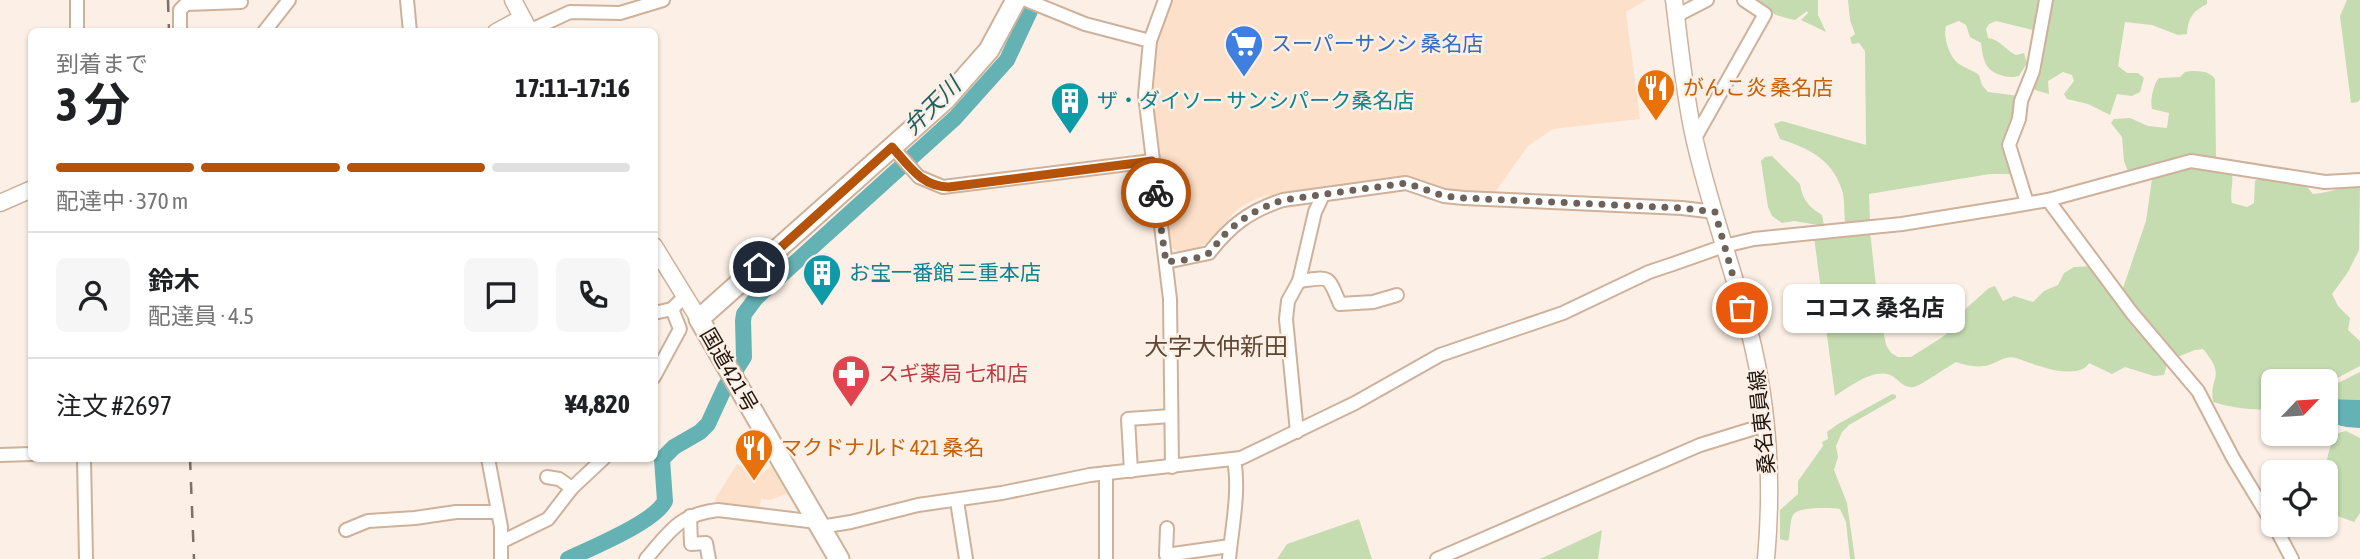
<!DOCTYPE html>
<html lang="ja">
<meta charset="utf-8">
<style>
body{margin:0;font-family:"Asap Condensed","Noto Sans JP",sans-serif;background:#f6f6f6;color:#202124;height:100vh;display:flex;flex-direction:column;font-size:26px;white-space:nowrap}
*{box-sizing:border-box;margin:0}
p{font-size:23px;color:#757577}
.icon{flex:none;width:38px;height:38px;fill:none;stroke:currentColor;stroke-width:2;stroke-linecap:round;stroke-linejoin:round}
.map{position:relative;flex:1;overflow:hidden}
.sheet{position:absolute;left:28px;top:28px;width:630px;height:434px;display:flex;flex-direction:column;background:#fff;border-radius:10px;box-shadow:0 2px 5px #0004}
.sheet>*{flex:none}
.needle{width:46px;rotate:65deg}
.tools{position:absolute;left:2261px;top:369px;display:grid;gap:14px}
.tools a{display:grid;place-items:center;width:77px;height:77px;border-radius:10px;background:#fff;box-shadow:0 2px 5px #0004;font-size:35px}
.pin{position:absolute;display:grid;place-items:center;width:60px;height:60px;color:#fff;margin:-30px;border:4px solid #fff;border-radius:50%;box-shadow:0 2px 7px #0007}
.courier{position:absolute;display:grid;place-items:center;width:70px;height:70px;margin:-35px;border:5px solid #b45309;border-radius:50%;background:#fff;color:#222;box-shadow:0 2px 9px #0007}
.bubble{position:absolute;height:49px;border-radius:10px;background:#fff;box-shadow:0 2px 5px #0004;font-size:23px;font-weight:700;line-height:49px;text-align:center}
.summary em{font-style:normal;font-weight:700}
.summary div{display:flex;flex-direction:column-reverse}
.summary{display:flex;align-items:center;justify-content:space-between;height:119px;padding:0 28px}
h1{font-size:46px;font-weight:700;line-height:52px}
.bar{display:grid;grid-template-columns:repeat(4,1fr);gap:10px 7px;align-content:center;height:84px;padding:0 28px}
.bar i{height:9px;border-radius:5px;background:#e0e0e0}
.bar .active{background:#b45309}
.bar p{grid-column:span 4}
.line{display:flex;align-items:center;gap:18px;padding:0 28px;border-top:2px solid #e0e0e0}
.line div{flex:1}
.round{display:grid;place-items:center;flex:none;width:74px;height:74px;border-radius:10px;background:#f6f6f6}
.map>svg:first-child{display:block}
</style>
<div class="map">
<svg width="2360" height="559" viewBox="0 0 2360 559">
<rect width="100%" height="100%" fill="#fcf0e6"/>
<g fill="#fde0c9">
<path d="M1169,0H1646L1626,12L1640,119L1553,129L1528,146L1491,198L1444,193L1425,182L1411,177L1260,197L1239,208L1206,243L1197,249L1178,251L1173,249L1168,242L1150,88L1154,40Z"/>
<path d="M737,464L763,473L773,464L789,493L770,500L761,499L759,512L717,508L715,499Z"/>
</g>
<g fill="#c5dbb0">
<path d="M1748,0H1818V15L1826,32L1801,20L1808,13L1807,11L1795,20C1777,17 1764,10 1748,0Z"/>
<path d="M1848,0H2043L2037,31L1996,21L1989,24L1986,29L1988,38C2001,40 2005,50 2016,55L2024,53L2027,63L2019,76C2009,79 1993,75 1987,66C1983,60 1982,50 1981,43L1970,37L1966,25L1959,21L1946,26C1943,37 1949,57 1959,64C1965,68 1973,70 1979,75L1982,85L1988,92L2019,96L2008,127L2006,141L2010,174H1990L1869,194L1870,222L1845,223C1844,213 1845,200 1842,190C1832,159 1808,148 1780,139L1774,124L1782,121L1866,145L1865,51L1859,43L1852,44L1850,38L1855,34L1850,20Z"/>
<path d="M2051,0H2207V4C2193,11 2188,18 2187,34L2178,35L2152,25L2125,22L2118,66L2127,73H2138L2144,78L2140,92L2132,96L2117,94L2110,115L2088,104L2067,99L2064,94L2074,81L2072,75L2063,72L2048,81L2049,94L2035,90L2032,86Z"/>
<path d="M2347,0H2360V99L2358,102L2351,103L2340,16Z"/>
<path d="M2191,71C2201,71 2209,71 2215,79L2216,159L2129,174L2124,161L2122,137L2111,123L2114,119L2130,118L2148,126L2167,128L2169,113L2152,109C2150,100 2153,85 2159,78L2180,77L2185,72Z"/>
<path d="M1772,156L1800,184C1802,199 1809,207 1822,215L1824,226L1794,221L1782,223L1772,216L1768,207L1761,161L1765,157Z"/>
<path d="M2191,166L2231,171C2235,181 2229,192 2232,203L2247,207L2254,203L2255,181L2262,176L2304,183L2313,194C2329,193 2343,186 2360,184L2359,250L2348,272L2332,294L2338,306L2350,318L2348,330L2360,341V366L2326,384V382H2273V409C2253,411 2233,408 2213,402C2209,375 2227,378 2203,349L2195,350L2175,358L2127,301L2123,288L2146,221L2152,179L2155,176Z"/>
<path d="M1870,232L1878,303L1886,345L1891,353L1898,357H1911L1941,338L1956,326L1962,312L1989,288L1995,286L2003,301L2014,296L2033,302L2044,291L2058,285L2064,273L2074,267L2093,266L2168,361L2164,375L2154,376L2125,367L2112,374L2089,363C2078,382 2033,364 2016,358C2006,355 1998,362 1989,365C1979,368 1967,366 1956,362C1947,367 1922,385 1914,387C1903,389 1898,378 1890,375C1873,368 1849,387 1835,396L1814,237Z"/>
<path d="M2360,372V400L2335,399L2326,402V389Z"/>
<path d="M1892,394L1896,395V398L1849,425L1842,432L1836,446L1838,457L1834,470L1847,503L1855,559H1850L1846,522L1840,509C1830,508 1799,506 1793,515C1790,521 1790,532 1789,539L1787,541L1780,539V510L1798,494V481L1823,446L1822,442L1828,439L1827,432L1838,424Z"/>
<path d="M2346,431L2360,438V513L2354,522L2329,513C2321,495 2324,448 2338,433Z"/>
<path d="M1359,519L1372,559H1277L1287,544Z"/>
<path d="M1602,530L1598,559H1540Z"/>
</g>
<path fill="#65b2b5" d="M2332,399L2360,400V428C2340,427 2326,426 2326,402Z"/>
<g fill="none" stroke-linecap="round" stroke-linejoin="round">
<path stroke="#65b2b5" stroke-width="16" d="M568,559C591,548 655,522 665,501L662,459L674,447L700,432L708,424L725,387L744,357L743,321L744,314L756,298L955,118L1007,60L1035,0"/>
<g stroke="#ceb19b" stroke-width="16">
<g id="minor">
<path d="M77,0V32"/>
<path d="M407,0L410,32"/>
<path d="M1026,0L1085,24L1150,41"/>
<path d="M1165,0L1150,41L1145,95L1170,299L1172,467"/>
<path d="M1676,16L1707,0"/>
<path d="M529,31L570,12L620,13L663,0"/>
<path d="M180,32V10L186,4L241,2"/>
<path d="M264,32L289,0"/>
<path d="M1695,138L1765,14L1744,0"/>
<path d="M892,147L919,177L943,187L1152,161"/>
<path d="M2048,200L2132,313L2198,391L2233,458L2273,524"/>
<path d="M2027,203L2009,145L2019,119L2021,101L2033,71L2046,0"/>
<path d="M1166,262L1209,253C1230,226 1249,211 1283,200L1406,183L1444,196L1464,198L1682,208L1715,212"/>
<path d="M1299,281C1331,277 1327,274 1340,304L1373,302L1397,295"/>
<path d="M654,313L672,309"/>
<path d="M654,377L680,329L672,309L685,296"/>
<path d="M1297,432L1286,319L1288,301L1299,281L1315,212L1323,195"/>
<path d="M0,455L32,454"/>
<path d="M84,458L86,559"/>
<path d="M488,458L501,527V559"/>
<path d="M1131,471L1128,419L1171,416"/>
<path d="M547,477L559,479L572,488"/>
<path d="M957,501L966,559"/>
<path d="M690,516L691,544L706,543L709,559"/>
<path d="M2274,525L2292,559"/>
<path d="M820,527L851,522L918,505L1002,493L1090,475L1241,458L1355,403L1440,355L1563,313L1649,272L1673,264L1724,246L1754,239L1902,224L2007,207L2048,200L2191,161L2325,182L2360,180"/>
<path d="M1167,528L1166,555L1230,546"/>
<path d="M346,530L368,521L415,518L456,512H496"/>
<path d="M501,542L548,519L572,488L604,458"/>
<path d="M646,559C671,530 678,515 718,510L817,522"/>
<path d="M1106,559V473"/>
<path d="M1229,559C1232,527 1240,491 1234,460"/>
<path d="M1437,559L1700,445L1765,425"/>
</g>
</g>
<g stroke="#ceb19b" stroke-width="19">
<g id="major">
<path d="M513,0L530,32"/>
<path d="M1674,0C1680,46 1684,92 1694,137C1708,201 1731,263 1748,326C1768,401 1773,482 1766,559"/>
<path d="M496,32L522,18"/>
<path d="M0,203L32,189"/>
<path d="M654,246L699,319"/>
</g>
</g>
<g stroke="#ceb19b" stroke-width="23">
<path id="highway" d="M839,559L699,319L945,100L989,50L1016,0"/>
</g>
<use href="#minor" stroke="#fff" stroke-width="12"/>
<use href="#major" stroke="#fff" stroke-width="16"/>
<use href="#highway" stroke="#fff" stroke-width="19"/>
<g stroke="#7d7269" stroke-width="2.5" stroke-dasharray="12 12" stroke-linecap="butt">
<path d="M168,0L169,32"/>
<path d="M190,458L194,559"/>
</g>
</g>
<g fill="none" stroke-linecap="round" stroke-linejoin="round">
<path stroke="#6c6259" stroke-width="7" stroke-dasharray="0 12.6" d="M1156,193L1166,262C1178,260 1199,260 1209,253C1214,249 1218,241 1223,236C1241,218 1259,208 1283,200L1406,183L1444,196L1464,198L1682,208L1715,212L1742,308"/>
<path stroke="#b45309" stroke-width="9" d="M759,267L892,147C909,166 922,187 949,187L1152,161L1156,193"/>
</g>
<defs>
<g id="supermarket-pin" transform="scale(2.0125)"><path d="M0 17L-7.5 6A9.5 9.5 0 1 1 7.5 6Z" fill="#3f7fe0" stroke="#fcf0e6"/><path d="M-6-5.5h2.5l.6 2H6L4.5 2H-2.5L-4.4-4H-6ZM-1.5 3.2a1.3 1.3 0 1 0 .1 0ZM3 3.2a1.3 1.3 0 1 0 .1 0Z" fill="#fff"/></g>
<g id="restaurant-pin" transform="scale(2.0125)"><path d="M0 17L-7.5 6A9.5 9.5 0 1 1 7.5 6Z" fill="#e8710a" stroke="#fcf0e6"/><path d="M-5-6h1v4h1v-4h1v4h1v-4h1v5L-1.5 .5V6h-2V.5L-5-1ZM5-6V6H3V1.5H1.5Q1.5-4 5-6Z" fill="#fff"/></g>
<g id="building-pin" transform="scale(2.0125)"><path d="M0 17L-7.5 6A9.5 9.5 0 1 1 7.5 6Z" fill="#0f9aa8" stroke="#fcf0e6"/><path d="M-4-6H4V6H1V3H-1V6H-4ZM-2.5-4.3h1.7v1.8h-1.7ZM.8-4.3h1.7v1.8H.8ZM-2.5-1h1.7V.8h-1.7ZM.8-1h1.7V.8H.8Z" fill="#fff"/></g>
<g id="pharmacy-pin" transform="scale(2.0125)"><path d="M0 17L-7.5 6A9.5 9.5 0 1 1 7.5 6Z" fill="#e0444e" stroke="#fcf0e6"/><path d="M-2-6h4v4h4v4h-4v4h-4v-4h-4v-4h4Z" fill="#fff"/></g>
</defs>
<g fill-rule="evenodd">
<use href="#supermarket-pin" x="1244" y="44"/>
<use href="#restaurant-pin" x="1656" y="88"/>
<use href="#building-pin" x="1070" y="101"/>
<use href="#building-pin" x="822" y="273"/>
<use href="#pharmacy-pin" x="851" y="374"/>
<use href="#restaurant-pin" x="754" y="448"/>
</g>
<g text-anchor="middle" stroke-width="5" stroke-linejoin="round" paint-order="stroke">
<g font-size="21" fill="#366cbe" stroke="#fcf0e6" text-anchor="start">
<text x="1271" y="51">スーパーサンシ 桑名店</text>
</g>
<g font-size="21" fill="#c56008" stroke="#fcf0e6" text-anchor="start">
<text x="1683" y="95">がんこ炎 桑名店</text>
<text x="781" y="455">マクドナルド 421 桑名</text>
</g>
<g font-size="21" fill="#0d838f" stroke="#fcf0e6" text-anchor="start">
<text x="1097" y="108">ザ・ダイソー サンシパーク桑名店</text>
<text x="849" y="280">お宝一番館 三重本店</text>
</g>
<g font-size="21" fill="#1f150d" stroke="#fcf0e6">
<text transform="translate(729 370) rotate(60)" y="7">国道421号</text>
<text transform="translate(1762 422) rotate(-96)" y="7">桑名東員線</text>
</g>
<g font-size="21" fill="#be3a42" stroke="#fcf0e6" text-anchor="start">
<text x="878" y="381">スギ薬局 七和店</text>
</g>
<g font-size="23" font-style="italic" fill="#1f6062" stroke="#fcf0e6">
<text transform="translate(932 106) rotate(-45)" y="8">弁天川</text>
</g>
<g font-size="24" fill="#5f4733" stroke="#fcf0e6">
<text x="1216" y="355">大字大仲新田</text>
</g>
</g>
</svg>
<div class="tools">
<a><svg class="needle" viewBox="-14 -14 28 28"><path d="M0-13l5 13h-10z" fill="#e53935"/><path d="M0 13l5-13h-10z" fill="#757577"/></svg></a>
<a><svg class="icon" aria-label="locate" viewBox="0 0 24 24"><circle cx="12" cy="12" r="6"/><path d="M12 2v4M12 18v4M2 12h4M18 12h4"/></svg></a>
</div>
<div class="pin" style="left:1742px;top:308px;background:#ea580c"><svg class="icon" aria-label="bag" viewBox="0 0 24 24"><path d="M5 8h14l-1 12H6zM9 8a3 3 0 0 1 6 0"/></svg></div>
<div class="pin" style="left:759px;top:267px;background:#1f2937"><svg class="icon" aria-label="home" viewBox="0 0 24 24"><path d="M3 11l9-7 9 7M6 9v11h12V9"/></svg></div>
<div class="courier" style="left:1156px;top:193px"><svg class="icon" aria-label="bike" viewBox="0 0 24 24"><circle cx="6" cy="16" r="4"/><circle cx="18" cy="16" r="4"/><path d="M6 16l4-8h5l3 8M10 8l3 8H6M13 5h3"/></svg></div>
<div class="bubble" style="left:1783px;top:284px;width:182px">ココス 桑名店</div>
<section class="sheet">
<div class="summary"><div><h1>3 分</h1><p>到着まで</p></div><em>17:11–17:16</em></div>
<div class="bar"><i class="active"></i><i class="active"></i><i class="active"></i><i></i><p>配達中 · 370 m</p></div>
<div class="line" style="height:126px"><a class="round"><svg class="icon" aria-label="person" viewBox="0 0 24 24"><circle cx="12" cy="8" r="4"/><path d="M4 21q1-7 8-7t8 7"/></svg></a><div><b>鈴木</b><p>配達員 · 4.5</p></div><a class="round"><svg class="icon" aria-label="chat" viewBox="0 0 24 24"><path d="M4 5h16v11H9l-5 4z"/></svg></a><a class="round"><svg class="icon" aria-label="phone" viewBox="0 0 24 24"><path d="M5 4h4l2 5-3 2q2 4 5 5l2-3 5 2v4C11 20 4 13 5 4z"/></svg></a></div>
<div class="line" style="height:91px"><div>注文 #2697</div><b>¥4,820</b></div>
</section>
</div>
